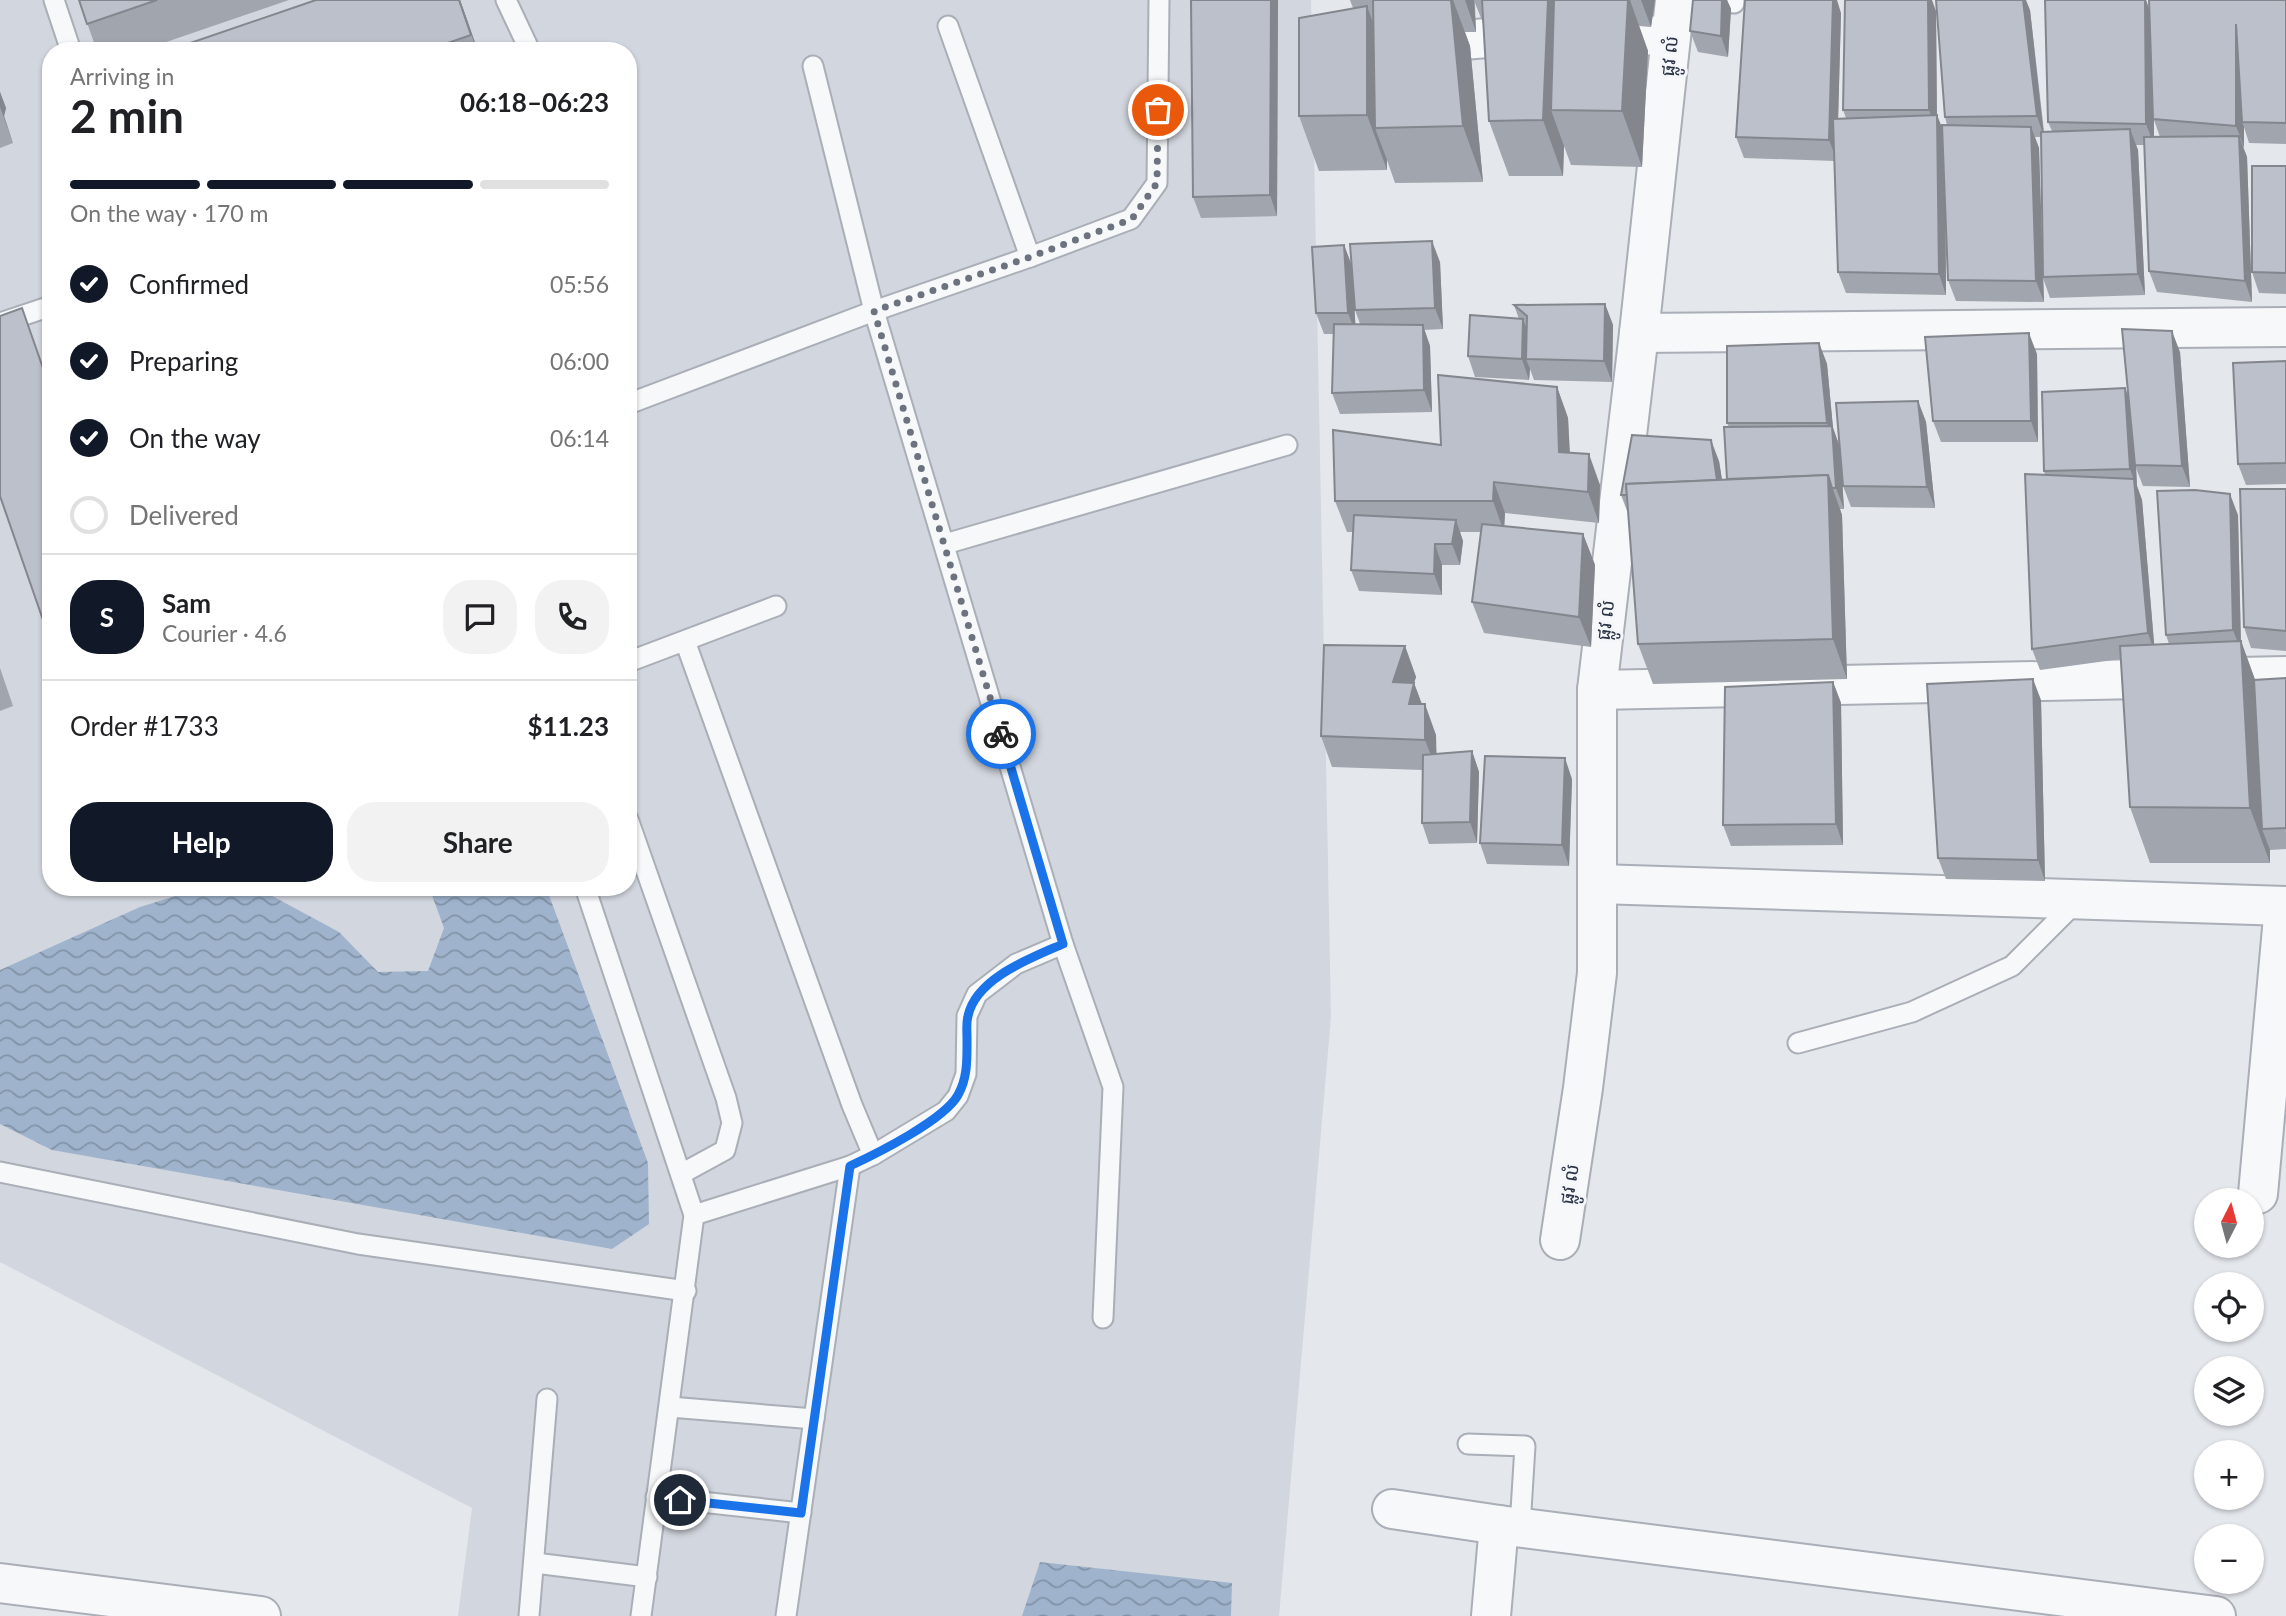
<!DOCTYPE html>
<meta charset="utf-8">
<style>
body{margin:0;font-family:Lato,"Noto Sans Khmer",sans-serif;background:#f2f2f2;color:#202124;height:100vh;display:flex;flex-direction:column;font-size:26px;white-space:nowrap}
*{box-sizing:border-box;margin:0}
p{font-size:23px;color:#757577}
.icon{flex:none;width:38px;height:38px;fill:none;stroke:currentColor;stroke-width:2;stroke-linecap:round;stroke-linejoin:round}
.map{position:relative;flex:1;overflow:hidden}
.drawer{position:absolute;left:42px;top:42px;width:595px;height:854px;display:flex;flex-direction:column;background:#fff;border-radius:28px;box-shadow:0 2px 5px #0004}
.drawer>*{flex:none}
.needle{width:46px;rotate:6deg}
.buttons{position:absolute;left:2194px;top:1188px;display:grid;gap:14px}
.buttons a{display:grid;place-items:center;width:70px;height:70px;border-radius:50%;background:#fff;box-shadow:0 2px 5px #0004;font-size:35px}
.pin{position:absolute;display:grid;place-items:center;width:60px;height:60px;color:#fff;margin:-30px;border:4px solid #fff;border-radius:50%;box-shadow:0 2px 7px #0007}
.courier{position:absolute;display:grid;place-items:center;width:70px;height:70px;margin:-35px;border:5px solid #1a73e8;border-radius:50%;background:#fff;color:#222;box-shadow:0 2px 9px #0007}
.headline em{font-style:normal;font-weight:700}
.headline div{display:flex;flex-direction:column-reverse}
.headline{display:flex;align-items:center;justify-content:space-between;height:119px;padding:0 28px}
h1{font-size:46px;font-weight:700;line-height:52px}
.bar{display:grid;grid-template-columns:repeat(4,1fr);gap:10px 7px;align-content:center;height:84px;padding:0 28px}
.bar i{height:9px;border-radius:5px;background:#e0e0e0}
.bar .active{background:#111827}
.bar p{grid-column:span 4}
.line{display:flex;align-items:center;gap:18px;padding:0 28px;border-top:2px solid #e0e0e0}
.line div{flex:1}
.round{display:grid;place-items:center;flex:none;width:74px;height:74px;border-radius:28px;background:#f2f2f2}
ol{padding:0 28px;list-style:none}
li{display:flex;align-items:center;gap:21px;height:77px}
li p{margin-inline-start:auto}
li .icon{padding:7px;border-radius:50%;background:#111827;color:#fff;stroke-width:4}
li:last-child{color:#757577}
li i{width:38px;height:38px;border:4px solid #e0e0e0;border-radius:50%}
.action{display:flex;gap:14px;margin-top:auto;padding:14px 28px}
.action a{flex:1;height:80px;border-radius:28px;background:#111827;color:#fff;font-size:28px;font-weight:700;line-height:80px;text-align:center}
.action a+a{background:#f2f2f2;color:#202124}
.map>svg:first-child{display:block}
</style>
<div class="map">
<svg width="2286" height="1616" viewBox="0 0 2286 1616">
<defs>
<pattern id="water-waves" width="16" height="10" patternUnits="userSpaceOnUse" patternTransform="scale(1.75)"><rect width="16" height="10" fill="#9fb4cc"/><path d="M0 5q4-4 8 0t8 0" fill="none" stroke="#8293a7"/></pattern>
</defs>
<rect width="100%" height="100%" fill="#e4e7ec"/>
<path fill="#d2d6de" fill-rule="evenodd" d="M0,0H1311L1331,1017L1279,1616H458L472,1508L0,1262ZM51,51H628V887H51Z"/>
<g fill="url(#water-waves)">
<path d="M204,887L263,891L339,932L378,972L428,971L444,928L429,887H546L648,1163L649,1224L612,1249L52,1150L0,1124V970L140,907Z"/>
<path d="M1040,1562L1232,1583L1231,1616H1022Z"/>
</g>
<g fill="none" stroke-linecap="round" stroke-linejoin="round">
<g stroke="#a9aeb7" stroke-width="23">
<g id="lane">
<path d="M54,0L71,51"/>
<path d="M506,0L530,51"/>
<path d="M1734,3V0"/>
<path d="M948,26L1030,257"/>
<path d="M813,66L874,311L1063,944L1113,1087L1103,1318"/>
<path d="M0,323L51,306"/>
<path d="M628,404L874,311L1030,257L1131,219L1157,183L1159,0"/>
<path d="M945,544L1287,445"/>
<path d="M685,641L852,1105L873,1155L850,1166L694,1215"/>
<path d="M628,662L776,606"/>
<path d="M628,819L726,1098L732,1123L725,1150L681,1174"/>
<path d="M585,887L694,1215L641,1616"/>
<path d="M1798,1043L1912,1012L2012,966L2078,900"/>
<path d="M873,1155L946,1111L958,1096L966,1074L967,1016L977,994L1016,964L1063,944"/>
<path d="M0,1172L358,1244L686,1291"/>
<path d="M670,1407L814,1419"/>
<path d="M1468,1444L1525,1446L1520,1527"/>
<path d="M656,1497L801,1513"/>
<path d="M535,1563L647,1577"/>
<path d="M529,1616L547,1399"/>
<path d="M786,1616L850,1166"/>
</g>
</g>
<g stroke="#a9aeb7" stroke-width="42">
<g id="street">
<path d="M1415,44L1511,36L1592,34L1671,36"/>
<path d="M1639,333L2286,327"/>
<path d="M1597,690L2286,676"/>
<path d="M1598,884L2286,906"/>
<path d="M2258,1194L2284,906"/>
<path d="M1560,1240L1583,1088L1597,973V690L1639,333L1675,0"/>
<path d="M1392,1509L1499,1525L2216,1616"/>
<path d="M0,1583L261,1616"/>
<path d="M1491,1616L1499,1525"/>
</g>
</g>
<use href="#lane" stroke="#f7f8fa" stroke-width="19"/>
<use href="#street" stroke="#f7f8fa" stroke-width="38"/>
</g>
<g fill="#a1a5ae" fill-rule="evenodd">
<path d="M79,0H289L140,51H97Z"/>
<path d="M316,0H460L478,51H167Z"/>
<path d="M1278,0L1277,216L1201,218L1193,197Z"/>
<path d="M1350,0H1655L1651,27L1639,26L1648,51L1642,167L1571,165L1564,146L1563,176H1509L1489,121L1483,23L1475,3L1476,32H1465L1470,46L1483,182L1395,183L1387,160V170L1319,171L1299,116L1353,8Z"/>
<path d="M1693,0H1727L1731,9L1728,57L1698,52L1690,31Z"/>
<path d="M2146,0L2149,11L2286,0V144L2249,143L2244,127V147H2243L2247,157L2252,302L2157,292L2149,271L2144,145H2136L2138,150L2145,295L2050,298L2043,278L2044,302L1956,301L1948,280L1945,210L1946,295L1846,293L1838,272L1835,161L1744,158L1736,137L1841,13L1838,119L1846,118L1843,110L1936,11L1937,115L1942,128L1947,125L1945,117L2030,10L2044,131H2052L2048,122ZM2154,120L2160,137H2154ZM2035,137H2041L2042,256L2039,148Z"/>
<path d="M0,92L6,108L4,116L13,143L0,148Z"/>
<path d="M2286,166V294L2259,293L2252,272Z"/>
<path d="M1344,245L1352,266L1440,262L1443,329L1424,330L1430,346L1432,412L1340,414L1332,393L1334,334H1324L1316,313ZM1352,267L1355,310L1360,324H1355Z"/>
<path d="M1605,304L1613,325L1612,382L1534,380L1530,369L1529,380L1475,377L1468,356L1519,319L1514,305Z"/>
<path d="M1819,343L1827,364L1833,428L1839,445L1918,401L1926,422L1935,508L1851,507L1843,486L1841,463L1844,509H1840L1842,515L1847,679L1653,684L1638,644L1629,516L1621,495L1719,461L1722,480L1727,479L1729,427L1727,423Z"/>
<path d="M2180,352L2190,487L2143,486L2136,468L2137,486L2142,500L2154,644H2169L2166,635L2238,515L2241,641L2255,680L2286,678V849L2270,850V863H2150L2130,807L2121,659L2040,670L2032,649L2045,475L2044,471L2125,388L2129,398Z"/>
<path d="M2037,354L2038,442H1941L1933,421Z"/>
<path d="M2286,361V484L2246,485L2238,464Z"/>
<path d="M1557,387L1568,418L1570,453L1600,485L1599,523L1505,513L1504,526L1583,534L1595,565L1591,647L1484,633L1472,602L1481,532H1460L1463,541L1460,565H1442V595L1359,591L1351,570L1353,532H1347L1335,501L1441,445Z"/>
<path d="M2286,489V651L2251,648L2244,627Z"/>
<path d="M1405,646L1416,677L1414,683L1422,704L1436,735V754L1472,751L1479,772L1477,843L1429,844L1422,823L1423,770L1332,767L1321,736Z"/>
<path d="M0,668L13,706L0,711Z"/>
<path d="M1833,682L1841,703L1843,845L1731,846L1723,825Z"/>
<path d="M2041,700L2045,881L1946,879L1938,858Z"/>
<path d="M1572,779L1569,866L1487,864L1480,843Z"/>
</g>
<g fill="#83868d">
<path d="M459,0H460L478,51H477Z"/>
<path d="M1271,0H1278L1277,216L1270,195Z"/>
<path d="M1451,0H1453L1470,46L1483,182L1463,126Z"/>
<path d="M1465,0H1474L1476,32Z"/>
<path d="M1548,0H1553L1569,45L1551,110L1564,146L1563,176L1543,120Z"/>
<path d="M1628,0H1630L1648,51L1642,167L1622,111Z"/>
<path d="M1641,0H1655L1651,27Z"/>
<path d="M1722,0H1727L1731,9L1728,57L1721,36Z"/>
<path d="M1833,0H1837L1841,13L1837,161L1829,140Z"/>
<path d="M1928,0H1932L1936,11L1937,131L1929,110Z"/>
<path d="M2023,0H2026L2030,10L2044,137L2037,116Z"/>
<path d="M2146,0L2153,20L2154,145L2146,124Z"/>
<path d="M1367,6L1387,61L1375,128L1387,160V170L1367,115Z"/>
<path d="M2236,24L2242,122L2244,127V147L2236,126Z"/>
<path d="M0,92L6,108L4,116L13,143L0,107Z"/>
<path d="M1937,115L1945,136L1946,295L1939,274Z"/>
<path d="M2031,127L2039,148L2044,302L2036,281Z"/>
<path d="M2130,129L2138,150L2145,295L2138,274Z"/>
<path d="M2239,136L2247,157L2252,302L2245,281Z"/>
<path d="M1432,241L1440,262L1443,329L1435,308Z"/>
<path d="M1344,245L1352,266L1356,334L1348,313Z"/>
<path d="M1605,304L1613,325L1612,382L1604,361Z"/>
<path d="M1523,319L1531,340L1526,359L1530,369L1529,380L1522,359Z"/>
<path d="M1423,325L1430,346L1432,412L1424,390Z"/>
<path d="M2172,331L2180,352L2190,487L2182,466Z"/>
<path d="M2029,333L2037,354L2038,442L2031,421Z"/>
<path d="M1819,343L1827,364L1833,428L1840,447L1844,509L1836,488L1833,441L1827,423Z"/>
<path d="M1557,387L1568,418L1571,483L1559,452Z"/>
<path d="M2125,388L2133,409L2137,486L2142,500L2155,654L2148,633L2135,483L2130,469Z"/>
<path d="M1918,401L1926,422L1935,508L1927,487Z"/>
<path d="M1711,440L1719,461L1728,517L1720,496Z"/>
<path d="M1589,454L1600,485L1599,523L1588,492Z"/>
<path d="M1828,475L1842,515L1847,679L1833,639Z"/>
<path d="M1494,482L1505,513L1504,532L1493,501Z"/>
<path d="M2230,494L2238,515L2241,651L2233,630Z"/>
<path d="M1456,520L1463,541L1460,565L1452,544Z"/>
<path d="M1583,534L1595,565L1591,647L1579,617Z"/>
<path d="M1435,544L1442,565V595L1434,574Z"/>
<path d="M2241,641L2261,696L2262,829L2270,850V863L2250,808Z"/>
<path d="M1405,646L1416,677L1414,683L1425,713V704L1436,735L1437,771L1425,740L1421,735L1393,682Z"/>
<path d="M2033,679L2041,700L2045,881L2038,860Z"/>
<path d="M1833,682L1841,703L1843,845L1836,824Z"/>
<path d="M1472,751L1479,772L1477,843L1470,822Z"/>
<path d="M1565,758L1572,779L1569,866L1562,845Z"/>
</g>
<g fill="#bbc0ca" stroke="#83868d" stroke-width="2">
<path d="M79,0H157L87,24Z"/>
<path d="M316,0H459L471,35L425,51H167Z"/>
<path d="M1191,0H1271L1270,195L1193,197Z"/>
<path d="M1373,0H1451L1463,126L1375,128Z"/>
<path d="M1482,0H1548L1543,120L1489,121Z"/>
<path d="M1554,0H1628L1622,111L1551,110Z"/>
<path d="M1693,0H1722L1721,36L1690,31Z"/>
<path d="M1745,0H1833L1829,140L1736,137Z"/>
<path d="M1845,0H1928L1929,110H1843Z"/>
<path d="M1936,0H2023L2037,116L1945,117Z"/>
<path d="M2045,0H2145L2146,124L2048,122Z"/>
<path d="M2149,0H2286V123L2242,122L2236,24V126L2153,119Z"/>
<path d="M1367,6V115L1299,116V18Z"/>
<path d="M1937,115L1939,274L1838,272L1833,119Z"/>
<path d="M1942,125L2031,127L2036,281L1948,280Z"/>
<path d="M2130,129L2138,274L2043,277L2041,132Z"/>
<path d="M2239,136L2245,281L2149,271L2144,137Z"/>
<path d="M2252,166H2286V273L2252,272Z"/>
<path d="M1432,241L1435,308L1355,310L1350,244Z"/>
<path d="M1344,245L1348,313H1316L1312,247Z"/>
<path d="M1605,304L1604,361L1526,359L1527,316L1514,305Z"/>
<path d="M22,308L51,391V643L0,496V316Z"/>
<path d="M1470,315L1523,319L1522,359L1468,356Z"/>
<path d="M1334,324L1423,325L1424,390L1332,393Z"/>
<path d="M2122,329L2172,331L2182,466L2135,465Z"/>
<path d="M2029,333L2031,421H1933L1925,337Z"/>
<path d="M1819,343L1827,423H1727V346Z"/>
<path d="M2286,361V463L2238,464L2233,363Z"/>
<path d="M1438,375L1557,387L1559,452L1589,454L1588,492L1494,482L1493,501H1335L1333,430L1441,445Z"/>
<path d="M2125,388L2130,469L2044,471L2042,392Z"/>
<path d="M1918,401L1927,487L1843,486L1836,403Z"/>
<path d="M1832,426L1836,488H1832L1828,475L1727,479L1724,427Z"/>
<path d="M1632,435L1711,440L1717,480L1626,484L1627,495H1621Z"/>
<path d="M2025,474L2134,479L2148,633L2032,649Z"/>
<path d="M1828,475L1833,639L1638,644L1626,484Z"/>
<path d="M2240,489H2286V631L2244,627Z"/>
<path d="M2195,490L2230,494L2233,630L2166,635L2157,491Z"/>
<path d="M1354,515L1456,520L1452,544H1435L1434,574L1351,570Z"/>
<path d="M1482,524L1583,534L1579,617L1472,602Z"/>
<path d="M2241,641L2250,808L2130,807L2120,646Z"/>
<path d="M1324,645L1405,646L1393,682L1414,683L1409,704H1425V740L1321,736Z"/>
<path d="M2286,678V828L2262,829L2254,680Z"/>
<path d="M2033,679L2038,860L1938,858L1927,684Z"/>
<path d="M1833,682L1836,824L1723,825L1725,687Z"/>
<path d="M1472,751L1470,822L1422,823L1423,755Z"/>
<path d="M1485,756L1565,758L1562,845L1480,843Z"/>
</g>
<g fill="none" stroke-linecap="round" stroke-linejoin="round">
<path stroke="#6c737f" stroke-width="7" stroke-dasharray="0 12.6" d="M1001,734L874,311L1030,257L1132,219L1157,183L1158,110"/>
<path stroke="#1a73e8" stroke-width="9" d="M680,1500L801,1513L850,1166C878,1153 944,1120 958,1095C968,1077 967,1058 967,1038C967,1031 966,1023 968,1016C976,978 1031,958 1063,944L1001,734"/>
</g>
<g text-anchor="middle" stroke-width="6" stroke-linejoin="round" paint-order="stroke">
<g font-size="19" fill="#2b3445" stroke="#f4f6f9">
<text transform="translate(1669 56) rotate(-84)" y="7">ផ្លូវ លំ</text>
<text transform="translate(1605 620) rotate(-83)" y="7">ផ្លូវ លំ</text>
<text transform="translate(1569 1184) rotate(-81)" y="7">ផ្លូវ លំ</text>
</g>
</g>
</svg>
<div class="buttons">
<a><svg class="needle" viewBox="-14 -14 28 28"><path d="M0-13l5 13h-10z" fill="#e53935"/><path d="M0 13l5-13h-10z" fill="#757577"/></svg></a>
<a><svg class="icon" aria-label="locate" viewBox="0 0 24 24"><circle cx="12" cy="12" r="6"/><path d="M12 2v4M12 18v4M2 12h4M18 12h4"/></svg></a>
<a><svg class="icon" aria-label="layers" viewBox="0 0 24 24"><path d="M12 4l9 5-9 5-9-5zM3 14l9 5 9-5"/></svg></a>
<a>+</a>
<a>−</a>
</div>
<div class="pin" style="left:1158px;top:110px;background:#ea580c"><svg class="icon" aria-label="bag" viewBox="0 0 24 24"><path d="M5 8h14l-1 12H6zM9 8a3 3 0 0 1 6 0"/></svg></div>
<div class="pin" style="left:680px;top:1500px;background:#1f2937"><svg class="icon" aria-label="home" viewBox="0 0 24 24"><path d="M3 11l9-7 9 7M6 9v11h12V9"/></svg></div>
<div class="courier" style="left:1001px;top:734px"><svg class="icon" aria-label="bike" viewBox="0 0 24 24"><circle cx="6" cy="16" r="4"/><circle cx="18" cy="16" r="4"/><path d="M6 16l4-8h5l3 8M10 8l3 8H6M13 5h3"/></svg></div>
<section class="drawer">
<div class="headline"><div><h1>2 min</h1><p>Arriving in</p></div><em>06:18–06:23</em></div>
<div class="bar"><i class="active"></i><i class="active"></i><i class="active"></i><i></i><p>On the way · 170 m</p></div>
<ol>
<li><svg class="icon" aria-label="check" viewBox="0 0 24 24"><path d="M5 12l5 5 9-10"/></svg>Confirmed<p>05:56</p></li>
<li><svg class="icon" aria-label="check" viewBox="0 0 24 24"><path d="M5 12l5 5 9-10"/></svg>Preparing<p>06:00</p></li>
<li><svg class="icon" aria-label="check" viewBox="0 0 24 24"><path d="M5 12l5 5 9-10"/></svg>On the way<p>06:14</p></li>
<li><i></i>Delivered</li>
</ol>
<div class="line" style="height:126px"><b class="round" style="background:#111827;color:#fff">S</b><div><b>Sam</b><p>Courier · 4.6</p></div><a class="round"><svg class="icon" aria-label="chat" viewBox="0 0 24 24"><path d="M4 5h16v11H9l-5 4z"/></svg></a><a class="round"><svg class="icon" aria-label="phone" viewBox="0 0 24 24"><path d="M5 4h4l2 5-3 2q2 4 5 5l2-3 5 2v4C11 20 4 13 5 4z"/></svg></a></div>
<div class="line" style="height:91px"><div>Order #1733</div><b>$11.23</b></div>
<div class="action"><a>Help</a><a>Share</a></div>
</section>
</div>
